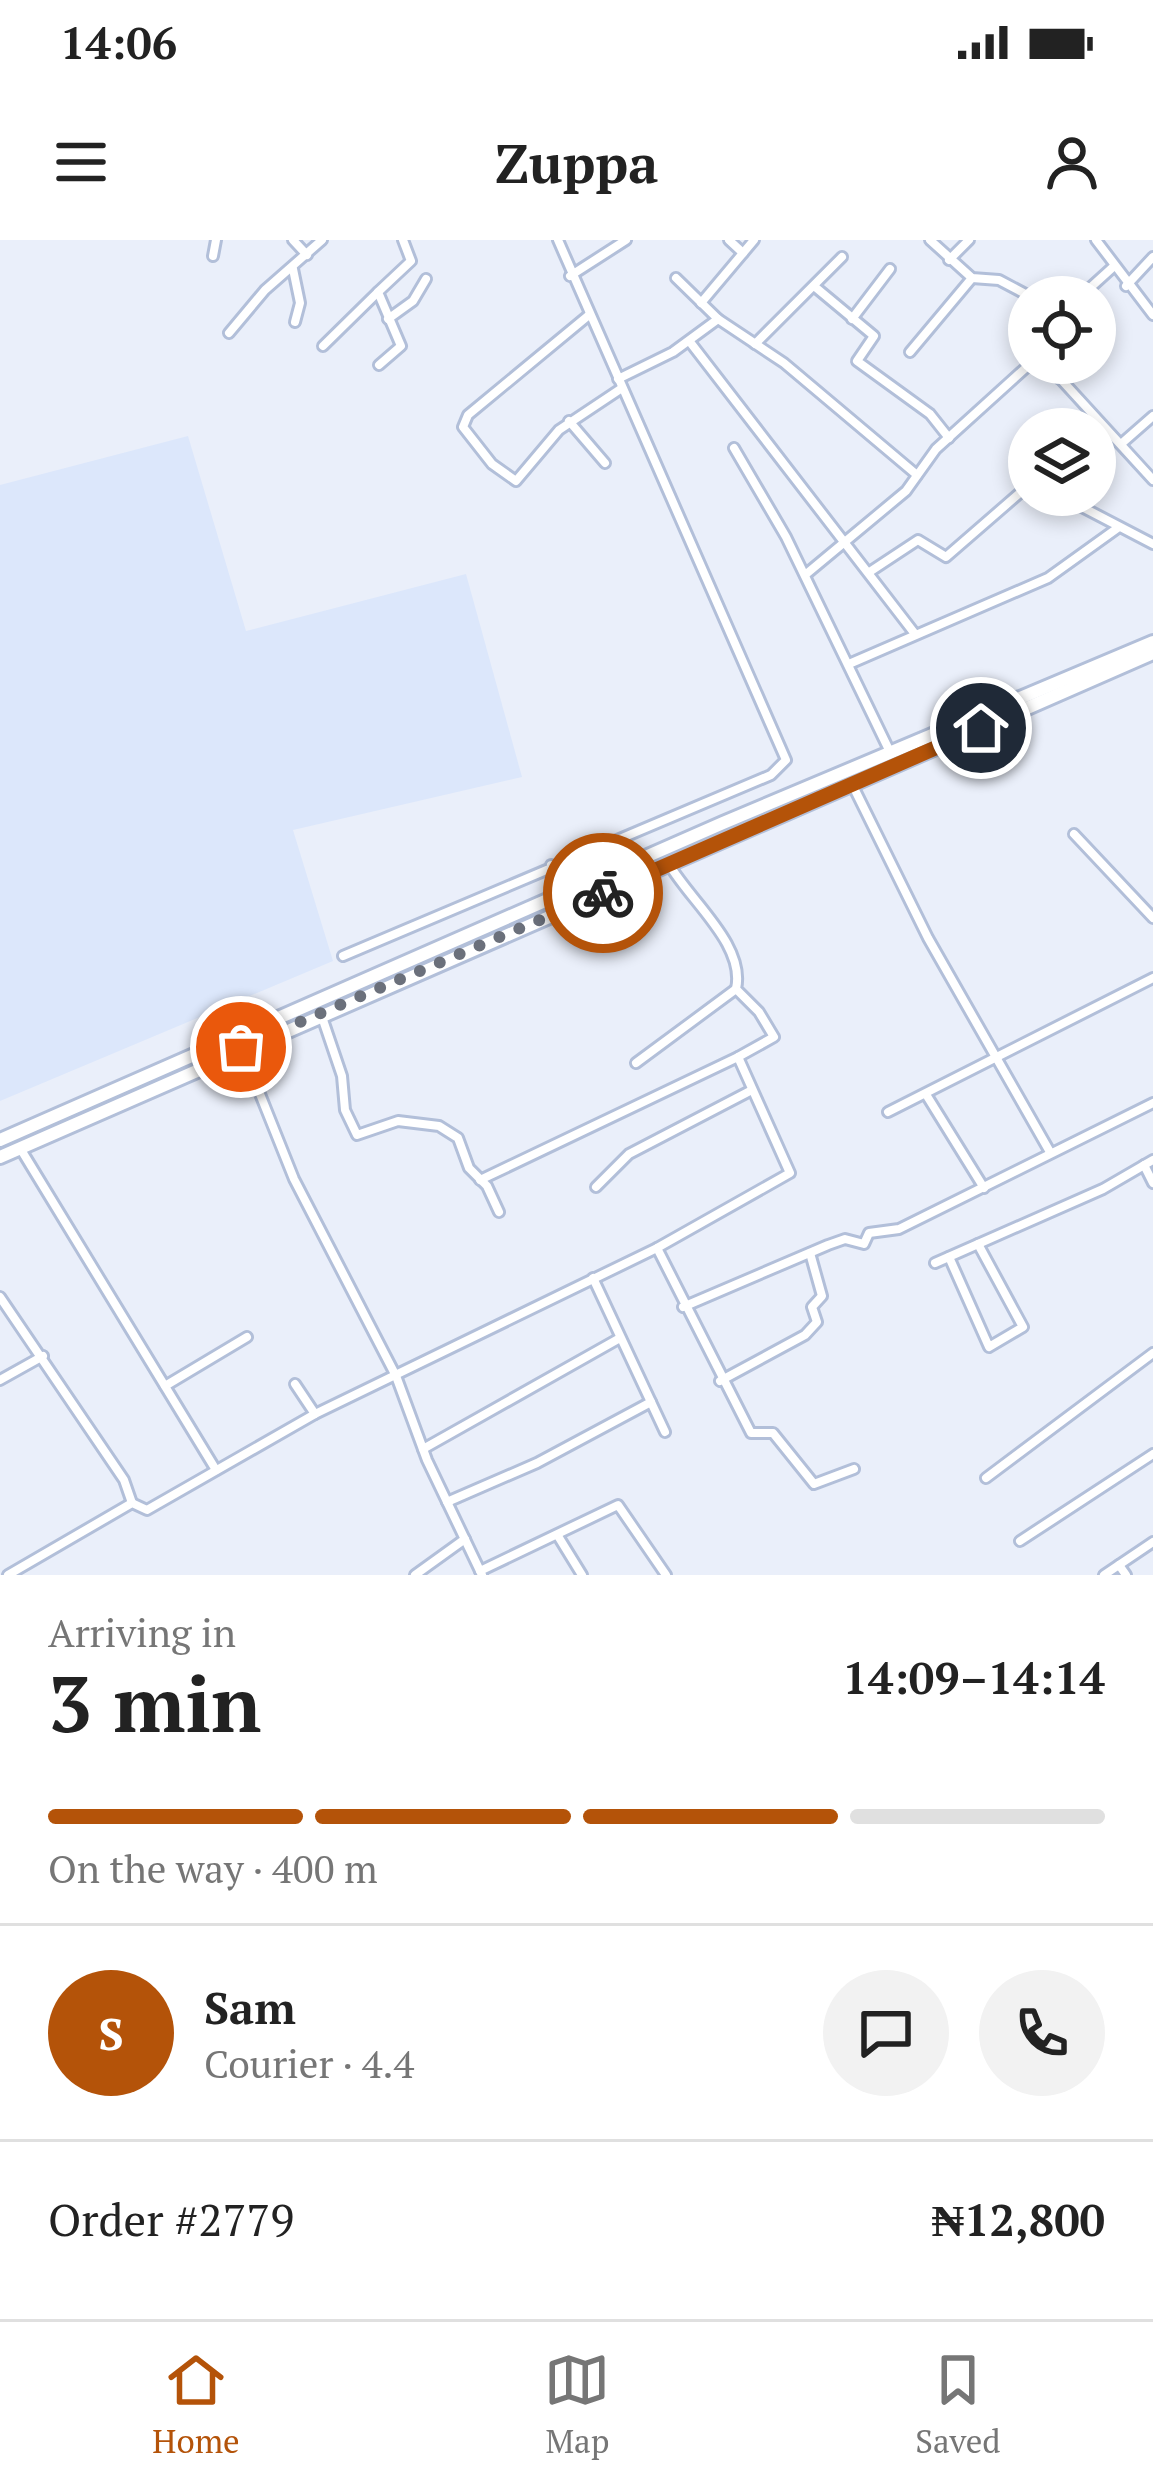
<!DOCTYPE html>
<meta charset="utf-8">
<style>
body{margin:0;font-family:"PT Serif",serif;background:#f2f2f2;color:#222;height:100vh;display:flex;flex-direction:column;font-size:45px;white-space:nowrap}
*{box-sizing:border-box;margin:0}
p{font-size:39px;color:#767676}
.icon{flex:none;width:66px;height:66px;fill:none;stroke:currentColor;stroke-width:2;stroke-linecap:round;stroke-linejoin:round}
.map{position:relative;height:1335px;overflow:hidden}
.sheet{display:flex;flex-direction:column;background:#fff;flex:1}
.sheet>*{flex:none}
.fabs{position:absolute;left:1008px;top:36px;display:grid;gap:24px}
.fabs a{display:grid;place-items:center;width:108px;height:108px;border-radius:50%;background:#fff;box-shadow:0 6px 18px #0003;font-size:60px}
.pin{position:absolute;display:grid;place-items:center;width:102px;height:102px;color:#fff;margin:-51px;border:6px solid #fff;border-radius:50%;box-shadow:0 3px 12px #0007}
.courier{position:absolute;display:grid;place-items:center;width:120px;height:120px;margin:-60px;border:9px solid #b45309;border-radius:50%;background:#fff;color:#222;box-shadow:0 3px 15px #0007}
.overview em{font-style:normal;font-weight:700}
.overview div{display:flex;flex-direction:column-reverse}
.overview{display:flex;align-items:center;justify-content:space-between;height:204px;padding:0 48px}
h1{font-size:78px;font-weight:700;line-height:90px}
.bar{display:grid;grid-template-columns:repeat(4,1fr);gap:18px 12px;align-content:center;height:144px;padding:0 48px}
.bar i{height:15px;border-radius:9px;background:#e0e0e0}
.bar .on{background:#b45309}
.bar p{grid-column:span 4}
.line{display:flex;align-items:center;gap:30px;padding:0 48px;border-top:3px solid #e0e0e0}
.line div{flex:1}
.round{display:grid;place-items:center;flex:none;width:126px;height:126px;border-radius:63px;background:#f2f2f2}
.status{display:flex;justify-content:space-between;align-items:center;height:84px;padding:0 60px;background:#fff;direction:ltr}
.status svg{height:33px;fill:currentColor}
header{display:flex;justify-content:space-between;align-items:center;height:156px;padding:0 48px;background:#fff;font-size:54px;font-weight:700}
.tabs{display:flex;justify-content:space-around;align-items:center;height:168px;border-top:3px solid #e0e0e0;background:#fff;font-size:33px;color:#767676}
.tabs a{display:grid;justify-items:center;gap:6px}
.tabs .on{color:#b45309}
.map>svg:first-child{display:block}
</style>
<div class="status"><b>14:06</b><svg viewBox="0 0 49 12"><path d="M0 12V9h3v3zM5 12V6h3v6zM10 12V3h3v9zM15 12V0h3v12zM26 1h20v11H26zM47 4h2v5h-2z"/></svg></div>
<header><svg class="icon" aria-label="menu" viewBox="0 0 24 24"><path d="M4 6h16M4 12h16M4 18h16"/></svg>Zuppa<svg class="icon" aria-label="person" viewBox="0 0 24 24"><circle cx="12" cy="8" r="4"/><path d="M4 21q1-7 8-7t8 7"/></svg></header>
<div class="map">
<svg width="1153" height="1335" viewBox="0 0 1153 1335">
<rect width="100%" height="100%" fill="#eaeffa"/>
<path fill="#dce7fb" d="M188,196L246,391L466,334L522,537L293,590L333,721L0,861V245Z"/>
<g fill="none" stroke-linecap="round" stroke-linejoin="round">
<g stroke="#b2bfd9" stroke-width="14">
<g id="minor">
<path d="M293,0L307,15"/>
<path d="M729,0L743,13"/>
<path d="M930,0L972,38L999,40L1031,57"/>
<path d="M1096,0L1153,75"/>
<path d="M213,16L216,0"/>
<path d="M949,20L969,0"/>
<path d="M293,29L300,63L295,82"/>
<path d="M570,36L626,0"/>
<path d="M676,38L718,79L784,123L917,235"/>
<path d="M814,46L874,96L857,121L930,174L949,198"/>
<path d="M1126,46L1153,17"/>
<path d="M1080,57L1112,28"/>
<path d="M701,63L754,0"/>
<path d="M589,75L468,175L463,187L492,224L516,241L559,190L622,148"/>
<path d="M388,79L413,61L426,39"/>
<path d="M852,79L890,29"/>
<path d="M229,93L265,50L322,0"/>
<path d="M690,102L915,394"/>
<path d="M755,104L842,17"/>
<path d="M323,106L378,52"/>
<path d="M910,112L972,38"/>
<path d="M1046,123L1153,240"/>
<path d="M379,125L401,106L378,52L411,21L403,0"/>
<path d="M618,139L673,112L718,79"/>
<path d="M1060,139L1074,123"/>
<path d="M569,181L605,223"/>
<path d="M1121,204L1153,176"/>
<path d="M734,208L786,297L891,514"/>
<path d="M1059,255L1153,304"/>
<path d="M871,331L918,300L946,317L1029,245"/>
<path d="M805,335L906,251L936,209L1031,123"/>
<path d="M849,424L1048,338L1119,287"/>
<path d="M853,546L928,698L1050,912"/>
<path d="M1074,594L1153,678"/>
<path d="M551,625L561,654"/>
<path d="M343,716L771,535L786,520L558,0"/>
<path d="M321,774L342,836L345,870L357,895L398,881L439,886L458,898L469,928L487,946L499,972"/>
<path d="M242,809L294,939L396,1136L427,1220L482,1335"/>
<path d="M636,823L736,749"/>
<path d="M927,856L984,948"/>
<path d="M888,872L1153,738"/>
<path d="M20,908L216,1230"/>
<path d="M1144,925L1153,943"/>
<path d="M480,940L738,817"/>
<path d="M596,947L629,914L750,851"/>
<path d="M657,1008L751,1193H773L814,1244L854,1229"/>
<path d="M949,1017L989,1107L1023,1087L978,1004"/>
<path d="M935,1023L1103,949L1153,920"/>
<path d="M593,1038L665,1192"/>
<path d="M0,1057L124,1240L132,1263"/>
<path d="M683,1067L828,1005L845,999L864,1004L869,993L899,989L1153,863"/>
<path d="M0,1140L43,1116"/>
<path d="M720,1141L805,1095L817,1082L812,1067L822,1056L810,1013"/>
<path d="M295,1144L315,1174"/>
<path d="M165,1146L247,1097"/>
<path d="M423,1209L620,1098"/>
<path d="M986,1238L1153,1113"/>
<path d="M447,1262L537,1223L651,1162"/>
<path d="M558,1296L582,1335"/>
<path d="M1020,1301L1153,1214"/>
<path d="M1119,1325L1126,1335"/>
<path d="M480,1331L618,1265L666,1335"/>
<path d="M8,1335L132,1263L147,1270L315,1174L657,1008L790,933L738,817L774,797L759,772L736,749C746,705 690,661 669,624"/>
<path d="M415,1335L465,1299"/>
<path d="M1104,1335L1153,1302"/>
</g>
</g>
<g stroke="#b2bfd9" stroke-width="18">
<g id="highway">
<path d="M0,900L723,583L1153,402"/>
<path d="M0,917L1153,413"/>
</g>
</g>
<use href="#minor" stroke="#fff" stroke-width="8"/>
<use href="#highway" stroke="#fff" stroke-width="12"/>
</g>
<g fill="none" stroke-linecap="round" stroke-linejoin="round">
<path stroke="#6b707b" stroke-width="12" stroke-dasharray="0 21.6" d="M241,807L603,653"/>
<path stroke="#b45309" stroke-width="15" d="M603,653L981,488"/>
</g>
</svg>
<div class="fabs">
<a><svg class="icon" aria-label="locate" viewBox="0 0 24 24"><circle cx="12" cy="12" r="6"/><path d="M12 2v4M12 18v4M2 12h4M18 12h4"/></svg></a>
<a><svg class="icon" aria-label="layers" viewBox="0 0 24 24"><path d="M12 4l9 5-9 5-9-5zM3 14l9 5 9-5"/></svg></a>
</div>
<div class="pin" style="left:241px;top:807px;background:#ea580c"><svg class="icon" aria-label="bag" viewBox="0 0 24 24"><path d="M5 8h14l-1 12H6zM9 8a3 3 0 0 1 6 0"/></svg></div>
<div class="pin" style="left:981px;top:488px;background:#1f2937"><svg class="icon" aria-label="home" viewBox="0 0 24 24"><path d="M3 11l9-7 9 7M6 9v11h12V9"/></svg></div>
<div class="courier" style="left:603px;top:653px"><svg class="icon" aria-label="bike" viewBox="0 0 24 24"><circle cx="6" cy="16" r="4"/><circle cx="18" cy="16" r="4"/><path d="M6 16l4-8h5l3 8M10 8l3 8H6M13 5h3"/></svg></div>
</div>
<section class="sheet">
<div class="overview"><div><h1>3 min</h1><p>Arriving in</p></div><em>14:09–14:14</em></div>
<div class="bar"><i class="on"></i><i class="on"></i><i class="on"></i><i></i><p>On the way · 400 m</p></div>
<div class="line" style="height:216px"><b class="round" style="background:#b45309;color:#fff">S</b><div><b>Sam</b><p>Courier · 4.4</p></div><a class="round"><svg class="icon" aria-label="chat" viewBox="0 0 24 24"><path d="M4 5h16v11H9l-5 4z"/></svg></a><a class="round"><svg class="icon" aria-label="phone" viewBox="0 0 24 24"><path d="M5 4h4l2 5-3 2q2 4 5 5l2-3 5 2v4C11 20 4 13 5 4z"/></svg></a></div>
<div class="line" style="height:156px"><div>Order #2779</div><b>₦12,800</b></div>
</section>
<nav class="tabs">
<a class="on"><svg class="icon" aria-label="home" viewBox="0 0 24 24"><path d="M3 11l9-7 9 7M6 9v11h12V9"/></svg>Home</a>
<a><svg class="icon" aria-label="map" viewBox="0 0 24 24"><path d="M3 6l6-2 6 2 6-2v14l-6 2-6-2-6 2zM9 4v14M15 6v14"/></svg>Map</a>
<a><svg class="icon" aria-label="saved" viewBox="0 0 24 24"><path d="M7 4h10v16l-5-4-5 4z"/></svg>Saved</a>
</nav>
